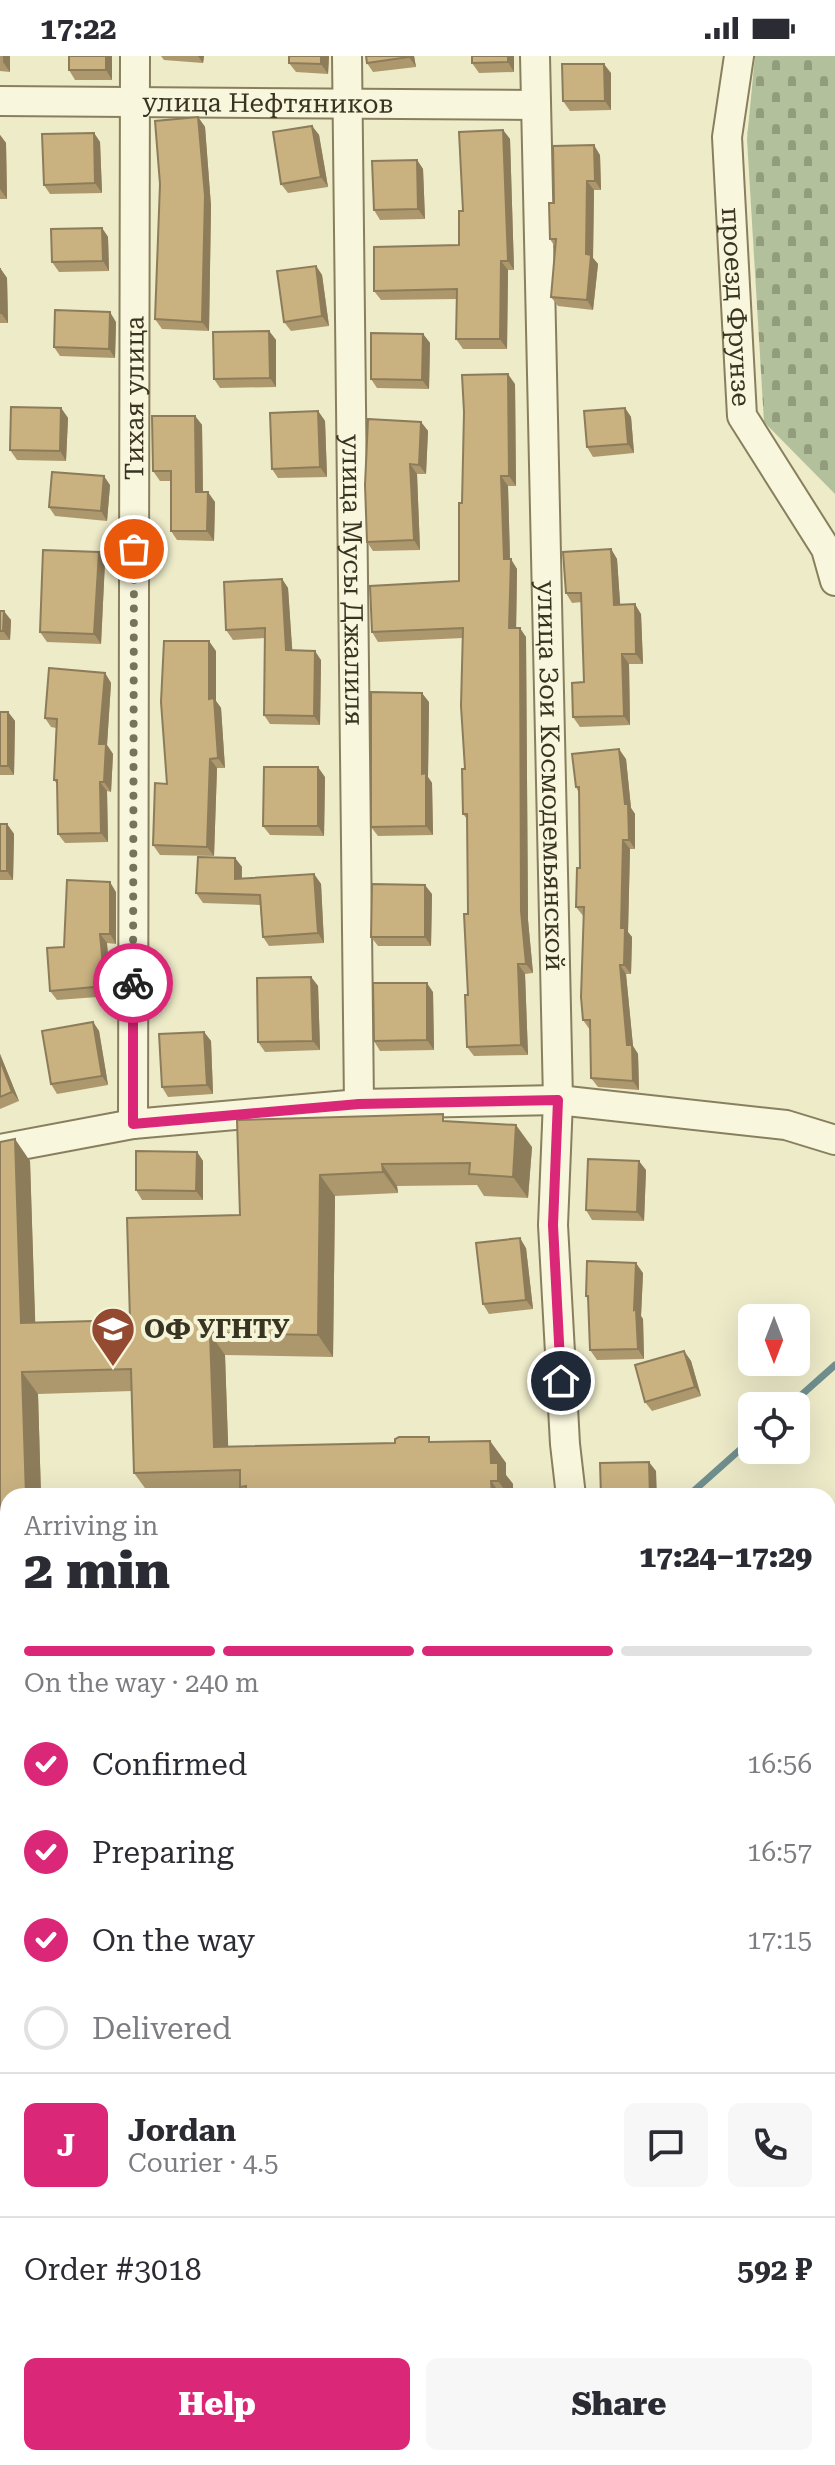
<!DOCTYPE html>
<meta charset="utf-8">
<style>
body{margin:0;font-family:"Roboto Serif",serif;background:#f7f7f7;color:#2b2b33;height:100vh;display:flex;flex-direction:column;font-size:30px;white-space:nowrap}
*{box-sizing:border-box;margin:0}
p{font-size:26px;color:#7c7c81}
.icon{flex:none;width:44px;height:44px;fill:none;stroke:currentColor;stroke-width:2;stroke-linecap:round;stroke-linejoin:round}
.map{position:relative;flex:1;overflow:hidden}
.panel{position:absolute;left:0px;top:1432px;width:836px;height:978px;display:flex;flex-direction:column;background:#fff;border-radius:24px 24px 0 0;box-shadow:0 8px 32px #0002}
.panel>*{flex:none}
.needle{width:52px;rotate:180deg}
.tools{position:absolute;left:738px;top:1248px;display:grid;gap:16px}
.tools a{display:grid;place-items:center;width:72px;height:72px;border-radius:12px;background:#fff;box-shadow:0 8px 32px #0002;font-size:40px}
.pin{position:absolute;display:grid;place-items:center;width:68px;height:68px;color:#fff;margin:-34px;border:4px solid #fff;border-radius:50%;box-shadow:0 2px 8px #0007}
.courier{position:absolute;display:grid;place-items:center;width:80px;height:80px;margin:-40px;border:6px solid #db2777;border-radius:50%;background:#fff;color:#222;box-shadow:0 2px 10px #0007}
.overview em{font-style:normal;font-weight:800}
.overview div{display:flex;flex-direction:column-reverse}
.overview{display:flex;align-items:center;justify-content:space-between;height:136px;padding:0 24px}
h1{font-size:52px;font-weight:800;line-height:60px}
.bar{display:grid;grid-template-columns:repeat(4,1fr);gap:12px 8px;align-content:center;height:96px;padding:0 24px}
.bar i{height:10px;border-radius:6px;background:#e1e1e2}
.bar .on{background:#db2777}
.bar p{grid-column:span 4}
.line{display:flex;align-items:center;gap:20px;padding:0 24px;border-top:2px solid #e1e1e2}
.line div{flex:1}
.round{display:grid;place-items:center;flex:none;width:84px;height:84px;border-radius:12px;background:#f7f7f7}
ol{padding:0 24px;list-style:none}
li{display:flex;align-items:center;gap:24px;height:88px}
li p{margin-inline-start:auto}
li .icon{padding:8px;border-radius:50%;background:#db2777;color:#fff;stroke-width:4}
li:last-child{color:#7c7c81}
li i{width:44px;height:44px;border:4px solid #e1e1e2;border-radius:50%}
.cta{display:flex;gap:16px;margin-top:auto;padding:16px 24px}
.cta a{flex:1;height:92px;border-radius:12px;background:#db2777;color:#fff;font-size:32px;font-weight:800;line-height:92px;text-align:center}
.cta a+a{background:#f7f7f7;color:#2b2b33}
.status{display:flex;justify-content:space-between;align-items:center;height:56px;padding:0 40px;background:#fff;direction:ltr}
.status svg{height:22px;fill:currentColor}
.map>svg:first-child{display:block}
</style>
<div class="status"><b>17:22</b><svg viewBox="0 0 49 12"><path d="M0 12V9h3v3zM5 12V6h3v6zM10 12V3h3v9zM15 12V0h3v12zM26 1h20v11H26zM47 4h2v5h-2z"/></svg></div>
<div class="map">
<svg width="835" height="2409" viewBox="0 0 835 2409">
<defs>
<pattern id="cemetery-stones" width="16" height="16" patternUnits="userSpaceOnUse" patternTransform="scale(2)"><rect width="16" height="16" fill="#b2c09b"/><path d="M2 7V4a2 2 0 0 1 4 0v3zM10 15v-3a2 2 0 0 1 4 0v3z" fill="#929d7e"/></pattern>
</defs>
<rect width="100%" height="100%" fill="#edebc8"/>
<path fill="url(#cemetery-stones)" d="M755,0H835V438L764,366L747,83Z"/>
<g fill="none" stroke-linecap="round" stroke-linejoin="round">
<g stroke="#708f8f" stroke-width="7">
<path d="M789,1350L835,1309"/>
<path d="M688,1440L752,1383"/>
<path d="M0,2153L8,2150"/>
</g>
<g stroke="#887f5e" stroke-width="32">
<g id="street">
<path id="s1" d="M347,0L359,1048"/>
<path id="s2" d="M535,0L558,1044L553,1169L565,1388L571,1440"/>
<path id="s3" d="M739,0L727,81L742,360L826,493L835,525"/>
<path id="s4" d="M0,45L534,49"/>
<path id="s5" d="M133,1068L135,0"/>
<path d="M0,1093L133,1068L359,1048L558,1044L786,1069L835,1084"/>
<path d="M0,2033L8,2030"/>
<path d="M828,2118L835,2125"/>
<path d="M259,2409L263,2402"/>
</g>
</g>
<use href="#street" stroke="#f8f6dc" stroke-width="28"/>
</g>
<g fill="#ad986e">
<path d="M0,0H10V16L0,15Z"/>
<path d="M112,0V24H75L69,14Z"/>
<path d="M161,0H204L203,7L164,4Z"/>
<path d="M329,0L328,18L296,16L289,7Z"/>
<path d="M366,0H414L416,11L373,16L367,7Z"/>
<path d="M514,0V16L479,17L472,7Z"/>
<path d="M611,17V54L570,55L563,45Z"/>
<path d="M198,61L205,71L211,150L209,275L162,273L155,263L160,128Z"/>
<path d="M312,70L319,79L328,131L288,137L281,128Z"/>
<path d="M503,74L510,83L514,214H508L507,293H463L456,283L457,243L381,244L374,235L459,189L463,155Z"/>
<path d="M94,77L100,86L102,137L50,138L44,129Z"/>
<path d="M0,79L6,87L7,143H0Z"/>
<path d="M600,99L601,134H594L593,202L598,208L593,254L558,250L551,241L555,191L550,183L554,147Z"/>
<path d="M417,104L423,113L425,163L380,164L374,154Z"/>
<path d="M102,172L108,181L109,215L59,216L52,206Z"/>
<path d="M316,210L322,219L329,270L291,275L284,266Z"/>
<path d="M0,212L7,222L8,267H0Z"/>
<path d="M116,266L115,302L60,300L54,291Z"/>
<path d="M269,275L276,284V331L220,332L214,323Z"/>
<path d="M423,278L430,287L429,333L377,332L371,323Z"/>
<path d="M515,328L516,430H508L510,503L517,513L516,572L526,581L528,864L533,917L525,918L528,999L474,1000L467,991L468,858L467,763L463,758L465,713L463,582L378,586L372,576L459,525L462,447Z"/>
<path d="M61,352L68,362L66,405L17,404L10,394Z"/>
<path d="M625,352L631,361L634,397L593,401L587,391Z"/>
<path d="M318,355L325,365L327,421L278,422L272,413Z"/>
<path d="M195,360L202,369L203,436L215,446L214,485L177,484L171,475V425H160L153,415Z"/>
<path d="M421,366L428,375L426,418H417L420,494L373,495L367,486Z"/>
<path d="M110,429L107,465L55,460L49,451Z"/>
<path d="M611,493L617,503L620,549L641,558L643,608H629L630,669L580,671L573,661L584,626L582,546L572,547L566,537Z"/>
<path d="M99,496L105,505L101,588L47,586L40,576Z"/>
<path d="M282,523L288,532L292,595L321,604L320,669L270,668L264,659L265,582L233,584L226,574Z"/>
<path d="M0,555L11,564L10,584H0Z"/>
<path d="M216,595V645L221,652L225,712H217L214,800L160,799L153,789L167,728Z"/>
<path d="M105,617L111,627L107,689L113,698L111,736L107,735L108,786L65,787L58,778L57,728L54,724L56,672L51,671L45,662Z"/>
<path d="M429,646L428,721L432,727L433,779L378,780L371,771Z"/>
<path d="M0,656H8L15,665L14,719H0Z"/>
<path d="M626,703L631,752L635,758V793H630L628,876L632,881L631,918H626L633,990L638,998L639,1034L598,1031L591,1022L590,974L583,964L584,861L576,851L580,812L579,737L576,731Z"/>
<path d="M325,721L324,780L270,779L263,770Z"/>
<path d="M0,768H7L14,778L13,824H0Z"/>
<path d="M235,802L242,811V823L314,818L321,828L324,887L269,890L263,881L260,849L203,847L196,837Z"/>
<path d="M116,836V888L107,887L111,940L57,944L50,935L64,891Z"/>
<path d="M432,838L431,890H378L371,881Z"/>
<path d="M311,921L318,930L320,994L265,996L258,986Z"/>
<path d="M433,936L434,994L380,995L374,985Z"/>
<path d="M93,966L99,975L108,1029L57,1038L51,1028Z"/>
<path d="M204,976L211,985L213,1038L168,1041L162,1031Z"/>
<path d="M0,998L19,1045L0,1053Z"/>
<path d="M237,1064L449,1065L532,1091L528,1142L484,1140L477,1129L397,1130L398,1137L335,1140L333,1301L225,1299L228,1391L490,1385L506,1407V1419L513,1428V1440H246L244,1436L150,1439L134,1417L132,1335L38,1338L41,1440H8V1538H0V1086L30,1105L35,1267L130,1264L240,1159Z"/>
<path d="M197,1096L203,1105V1144H142L136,1134Z"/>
<path d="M646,1114L644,1165L592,1164L586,1154Z"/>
<path d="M526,1192L533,1253L489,1258L483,1248Z"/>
<path d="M643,1217L641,1260L643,1263L644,1303L597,1304L590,1294L588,1244L586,1240Z"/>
<path d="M684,1295L691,1305L701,1340L652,1355L645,1346Z"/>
<path d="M828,1754L835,1770V1793L828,1796Z"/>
<path d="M8,1872V1912L2,1911L0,1907V1886Z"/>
<path d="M828,2005L835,2014V2057L828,2062Z"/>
<path d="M835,2154V2224L828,2214Z"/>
<path d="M8,2225V2402H21V2409H0V2233Z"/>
</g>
<g fill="#8d7c5a">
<path d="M3,0H10V16L3,6Z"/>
<path d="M106,0H112V24L106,14Z"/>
<path d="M198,0H204L203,7Z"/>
<path d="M321,0H329L328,18L321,8Z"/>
<path d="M409,0H414L416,11L409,1Z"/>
<path d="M508,0H514V16L508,6Z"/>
<path d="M604,8L611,17V54L605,45Z"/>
<path d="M198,61L205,71L211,150L209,275L202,266Z"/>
<path d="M312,70L319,79L328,131L321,121Z"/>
<path d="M503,74L510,83L514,214L508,205Z"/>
<path d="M94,77L100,86L102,137L95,127Z"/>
<path d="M0,79L6,87L7,143L0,133Z"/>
<path d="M594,89L600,99L601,134L595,125Z"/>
<path d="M417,104L423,113L425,163L418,153Z"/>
<path d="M587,125L594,134L593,202L598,208L593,254L587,244Z"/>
<path d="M102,172L108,181L109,215L103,205Z"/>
<path d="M501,205L508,214L507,293L500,283Z"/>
<path d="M316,210L322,219L329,270L322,260Z"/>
<path d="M0,212L7,222L8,267L1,257Z"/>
<path d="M110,256L116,266L115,302L109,293Z"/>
<path d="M269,275L276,284V331L270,322Z"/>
<path d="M423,278L430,287L429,333L422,324Z"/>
<path d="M508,318L515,328L516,430L509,420Z"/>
<path d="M61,352L68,362L66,405L60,395Z"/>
<path d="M625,352L631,361L634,397L628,388Z"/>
<path d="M318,355L325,365L327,421L320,411Z"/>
<path d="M195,360L202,369L203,446L196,436Z"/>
<path d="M421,366L428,375L426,418L419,409Z"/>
<path d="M410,408L417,418L420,494L414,484Z"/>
<path d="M104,420L110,429L107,465L101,455Z"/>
<path d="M501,420L508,430L510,504L511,503L517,513L516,581L509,572L504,503Z"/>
<path d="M208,436L215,446L214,485L207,475Z"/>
<path d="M611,493L617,503L621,559L614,549Z"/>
<path d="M99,496L105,505L101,588L94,578Z"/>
<path d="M282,523L288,532L293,604L286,594Z"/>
<path d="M635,548L641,558L643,608L636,598Z"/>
<path d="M4,555L11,564L10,584L3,575Z"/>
<path d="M520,572L526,581L528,864L533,917L526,908L521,855Z"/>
<path d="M209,585L216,595V645L221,652L225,712L218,702L209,643Z"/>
<path d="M315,595L321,604L320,669L314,660Z"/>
<path d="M622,598L629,608L630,669L624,660Z"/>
<path d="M105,617L111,627L107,689L113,698L111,736L104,726L99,688Z"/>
<path d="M422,637L429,646L428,721L432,727L433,779L426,770L422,718Z"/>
<path d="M8,656L15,665L14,719L8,710Z"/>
<path d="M619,693L626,703L631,752L635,758V793L629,784Z"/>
<path d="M210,703L217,712L214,800L207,791Z"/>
<path d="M318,711L325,721L324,780L318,770Z"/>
<path d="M100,726L107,735L108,786L101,777Z"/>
<path d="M7,768L14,778L13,824L7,815Z"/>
<path d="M623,784L630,793L628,876L632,881L631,918L624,909L621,872Z"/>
<path d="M235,802L242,811L241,833L235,823Z"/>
<path d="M314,818L321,828L324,887L318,877Z"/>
<path d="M110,826L116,836V888L110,878Z"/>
<path d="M425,829L432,838L431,890L425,881Z"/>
<path d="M100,878L107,887L111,940L105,930Z"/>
<path d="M518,908L525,918L528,999L521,989Z"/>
<path d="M620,909L626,918L633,990L638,998L639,1034L633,1025L627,989Z"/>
<path d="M311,921L318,930L320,994L313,985Z"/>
<path d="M427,927L433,936L434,994L427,984Z"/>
<path d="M93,966L99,975L108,1029L102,1020Z"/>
<path d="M204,976L211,985L213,1038L207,1029Z"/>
<path d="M0,998L19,1045L12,1036L0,1004Z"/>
<path d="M516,1069L532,1091L528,1142L513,1121Z"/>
<path d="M15,1083L30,1105L36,1289L21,1267Z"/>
<path d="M197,1096L203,1105V1144L196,1135Z"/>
<path d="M639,1105L646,1114L644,1165L637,1156Z"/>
<path d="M382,1108L397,1130L398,1137L383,1116Z"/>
<path d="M320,1119L335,1140L333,1301L318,1279Z"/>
<path d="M520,1182L526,1192L533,1253L526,1244Z"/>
<path d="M636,1207L643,1217L641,1260L643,1263L644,1303L638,1293L634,1254Z"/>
<path d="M210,1277L225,1299L229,1413L214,1391Z"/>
<path d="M684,1295L691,1305L701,1340L695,1331Z"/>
<path d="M22,1316L38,1338L41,1440H26Z"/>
<path d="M490,1385L506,1407V1419L513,1428V1440H509L498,1425L491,1407Z"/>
<path d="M649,1406L656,1415L657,1440H650Z"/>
<path d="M491,1425L502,1440H493Z"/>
<path d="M828,1754L835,1770V1775L828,1759Z"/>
<path d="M14,2402H21V2409H19Z"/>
<path d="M201,2402H212L209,2409H198Z"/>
<path d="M318,2402H330L329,2409H318Z"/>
<path d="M437,2402H451L450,2409H436Z"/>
</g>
<g fill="#c9b180" stroke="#8d7c5a" stroke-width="2">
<rect x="69" y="0" width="37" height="14"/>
<path d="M289,0H321V8L289,7Z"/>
<path d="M366,0H409V1L367,7Z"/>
<path d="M472,0H508V6L472,7Z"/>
<path d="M562,8H604L605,45H563Z"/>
<path d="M198,61L205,140L202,266L155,263L160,128L155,65Z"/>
<path d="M312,70L321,121L281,128L273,76Z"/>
<path d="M503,74L508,205H501L500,283H456L457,233L374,235V191L459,189V155H463L459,76Z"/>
<path d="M94,77L95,127L44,129L42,78Z"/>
<path d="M594,89L595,125H587L586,198L591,199L587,244L551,241L556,183H550L549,147H554L553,90Z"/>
<path d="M417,104L418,153L374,154L372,105Z"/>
<path d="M102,172L103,205L52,206L51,173Z"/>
<path d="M316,210L322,260L284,266L277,215Z"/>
<path d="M0,212L1,257H0Z"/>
<path d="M55,254L110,256L109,293L54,291Z"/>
<path d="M269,275L270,322L214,323L213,276Z"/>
<path d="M371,277L423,278L422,324L371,323Z"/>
<path d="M508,318L509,420H501L504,503H511L509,572H520L521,855L526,908H518L521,989L467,991L465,939H468L464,858H468L467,758H463L462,713H465L461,650L463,572L372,576L370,530L459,525V447H462L464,356L462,319Z"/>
<path d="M11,351L61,352L60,395L10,394Z"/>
<path d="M625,352L628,388L587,391L584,355Z"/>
<path d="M318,355L320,411L272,413L270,357Z"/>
<path d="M152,360H195L196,436H208L207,475H171V415H153Z"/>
<path d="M368,363L421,366L419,409L410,408L414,484L367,486L365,429Z"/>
<path d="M52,416L104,420L101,455L49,451Z"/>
<path d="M611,493L614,549L635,548L636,598H622L624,660L573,661L572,627L584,626L581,537H566L563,496Z"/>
<path d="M43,494L99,496L94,578L40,576Z"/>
<path d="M282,523L286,594L315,595L314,660L264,659L265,572L226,574L224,526Z"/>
<path d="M0,555H4L3,575H0Z"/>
<path d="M164,585H209V643L214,642L218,702L210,703L207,791L153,789L155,727L167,728L161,646Z"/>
<path d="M49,612L105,617L99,688H106L104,726H100L101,777L58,778L57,724H54L57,663L45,662Z"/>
<path d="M371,636L422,637V718L426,717V770L371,771Z"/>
<rect x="0" y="656" width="8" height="54"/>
<path d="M619,693L625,748H628L629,784H623L621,872H625L624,909H620L627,989H632L633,1025L591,1022L590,964H583L581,941L584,851H576L577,812H580L579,731H576L572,698Z"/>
<path d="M264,711H318V770H263Z"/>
<rect x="0" y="768" width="7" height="47"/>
<path d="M198,801L235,802V823L314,818L318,877L263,881L260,839L196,837Z"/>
<path d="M67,824L110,826V878H100L105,930L50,935L47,892L64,891Z"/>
<path d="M372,828L425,829V881H371Z"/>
<path d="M311,921L313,985L258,986L257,922Z"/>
<path d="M373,927H427V984L374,985Z"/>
<path d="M93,966L102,1020L51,1028L42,975Z"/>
<path d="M204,976L207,1029L162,1031L159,978Z"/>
<path d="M0,1004L12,1036L0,1041Z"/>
<path d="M443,1058V1065L516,1069L513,1121L469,1118L470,1107L382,1108L383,1116L320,1119L318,1279L210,1277L214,1391L395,1387V1383L399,1381H429V1386L490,1385L491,1407H498V1425H491L492,1438L422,1440H246V1430L240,1431V1414L134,1417L131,1313L22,1316L26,1440H8V1516H0V1086L15,1083L21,1267L130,1264L127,1162L240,1159L237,1064Z"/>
<path d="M136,1095L197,1096L196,1135L136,1134Z"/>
<path d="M588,1103L639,1105L637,1156L586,1154Z"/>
<path d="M520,1182L526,1244L483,1248L476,1187Z"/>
<path d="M587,1205L636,1207L634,1254L636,1253L638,1293L590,1294L588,1240H586Z"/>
<path d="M684,1295L695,1331L645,1346L635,1309Z"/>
<path d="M649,1406L650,1440H601L600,1407Z"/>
<path d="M828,1759L835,1775V1780L828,1783Z"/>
<path d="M4,1871L8,1872V1905L0,1902V1886Z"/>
<path d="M828,2005L835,2014V2042L828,2048Z"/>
<path d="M834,2153L835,2213L830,2216L828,2214V2158Z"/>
<path d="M2,2224L8,2225V2399H0V2233Z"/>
<path d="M145,2402H201L198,2409H148L143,2407Z"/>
<path d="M266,2402H318V2409H265Z"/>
<path d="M390,2402H437L436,2409H390Z"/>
<path d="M556,2403L560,2409H547Z"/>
<path d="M0,2404L5,2405L4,2409H0Z"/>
</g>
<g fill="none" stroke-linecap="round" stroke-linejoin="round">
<path stroke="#78735b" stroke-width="8" stroke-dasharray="0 14.4" d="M133,927L134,493"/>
<path stroke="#db2777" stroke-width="10" d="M133,927V1068L359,1048L558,1044L553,1169L561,1325"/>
</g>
<defs>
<g id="university-pin" transform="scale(2.3)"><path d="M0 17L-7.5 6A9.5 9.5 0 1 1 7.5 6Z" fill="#944a31" stroke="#f4f4d8"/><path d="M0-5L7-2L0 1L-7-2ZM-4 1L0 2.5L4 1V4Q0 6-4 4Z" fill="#fff"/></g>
</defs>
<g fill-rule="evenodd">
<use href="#university-pin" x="113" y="1273"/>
</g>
<g text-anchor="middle" stroke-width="8" stroke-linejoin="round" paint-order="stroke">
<g font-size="26" fill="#393321" stroke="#f4f4d8">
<text dy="9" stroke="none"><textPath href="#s4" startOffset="268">улица Нефтяников</textPath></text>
<text dy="9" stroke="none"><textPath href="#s3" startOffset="252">проезд Фрунзе</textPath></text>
<text dy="9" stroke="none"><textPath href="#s5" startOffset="726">Тихая улица</textPath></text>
<text dy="9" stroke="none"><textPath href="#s1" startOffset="524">улица Мусы Джалиля</textPath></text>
<text dy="9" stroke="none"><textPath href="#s2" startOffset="720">улица Зои Космодемьянской</textPath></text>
</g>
<g font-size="26" font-weight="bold" fill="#393321" stroke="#f4f4d8" text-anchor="start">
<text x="144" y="1282">ОФ УГНТУ</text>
</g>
</g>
</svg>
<div class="tools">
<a><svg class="needle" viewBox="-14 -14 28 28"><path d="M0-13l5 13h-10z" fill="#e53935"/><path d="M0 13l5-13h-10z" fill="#7c7c81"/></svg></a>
<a><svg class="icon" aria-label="locate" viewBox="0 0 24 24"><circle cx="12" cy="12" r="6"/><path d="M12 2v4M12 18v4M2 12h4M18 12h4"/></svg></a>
</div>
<div class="pin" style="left:134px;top:493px;background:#ea580c"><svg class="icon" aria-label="bag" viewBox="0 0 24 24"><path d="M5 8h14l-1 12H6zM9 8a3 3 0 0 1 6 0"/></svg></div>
<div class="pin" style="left:561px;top:1325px;background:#1f2937"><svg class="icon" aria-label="home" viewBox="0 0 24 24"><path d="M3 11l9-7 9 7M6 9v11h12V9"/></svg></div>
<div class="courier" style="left:133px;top:927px"><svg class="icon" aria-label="bike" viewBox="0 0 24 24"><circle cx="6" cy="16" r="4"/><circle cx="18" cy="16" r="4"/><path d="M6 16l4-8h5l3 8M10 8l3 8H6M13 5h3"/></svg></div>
<section class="panel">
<div class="overview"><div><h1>2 min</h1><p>Arriving in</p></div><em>17:24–17:29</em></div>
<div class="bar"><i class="on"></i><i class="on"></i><i class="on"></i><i></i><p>On the way · 240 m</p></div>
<ol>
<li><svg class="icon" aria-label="check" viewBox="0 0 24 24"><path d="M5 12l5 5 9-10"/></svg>Confirmed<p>16:56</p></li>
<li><svg class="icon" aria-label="check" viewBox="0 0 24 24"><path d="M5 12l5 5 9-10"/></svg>Preparing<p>16:57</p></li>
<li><svg class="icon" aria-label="check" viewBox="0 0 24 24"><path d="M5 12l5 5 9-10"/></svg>On the way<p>17:15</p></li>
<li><i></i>Delivered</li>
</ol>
<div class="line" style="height:144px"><b class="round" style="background:#db2777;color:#fff">J</b><div><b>Jordan</b><p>Courier · 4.5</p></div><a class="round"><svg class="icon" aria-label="chat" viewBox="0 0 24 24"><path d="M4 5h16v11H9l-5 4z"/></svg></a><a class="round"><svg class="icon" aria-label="phone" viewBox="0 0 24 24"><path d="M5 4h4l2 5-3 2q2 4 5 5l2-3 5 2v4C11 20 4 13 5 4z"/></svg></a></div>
<div class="line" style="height:104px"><div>Order #3018</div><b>592 ₽</b></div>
<div class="cta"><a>Help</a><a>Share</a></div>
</section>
</div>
